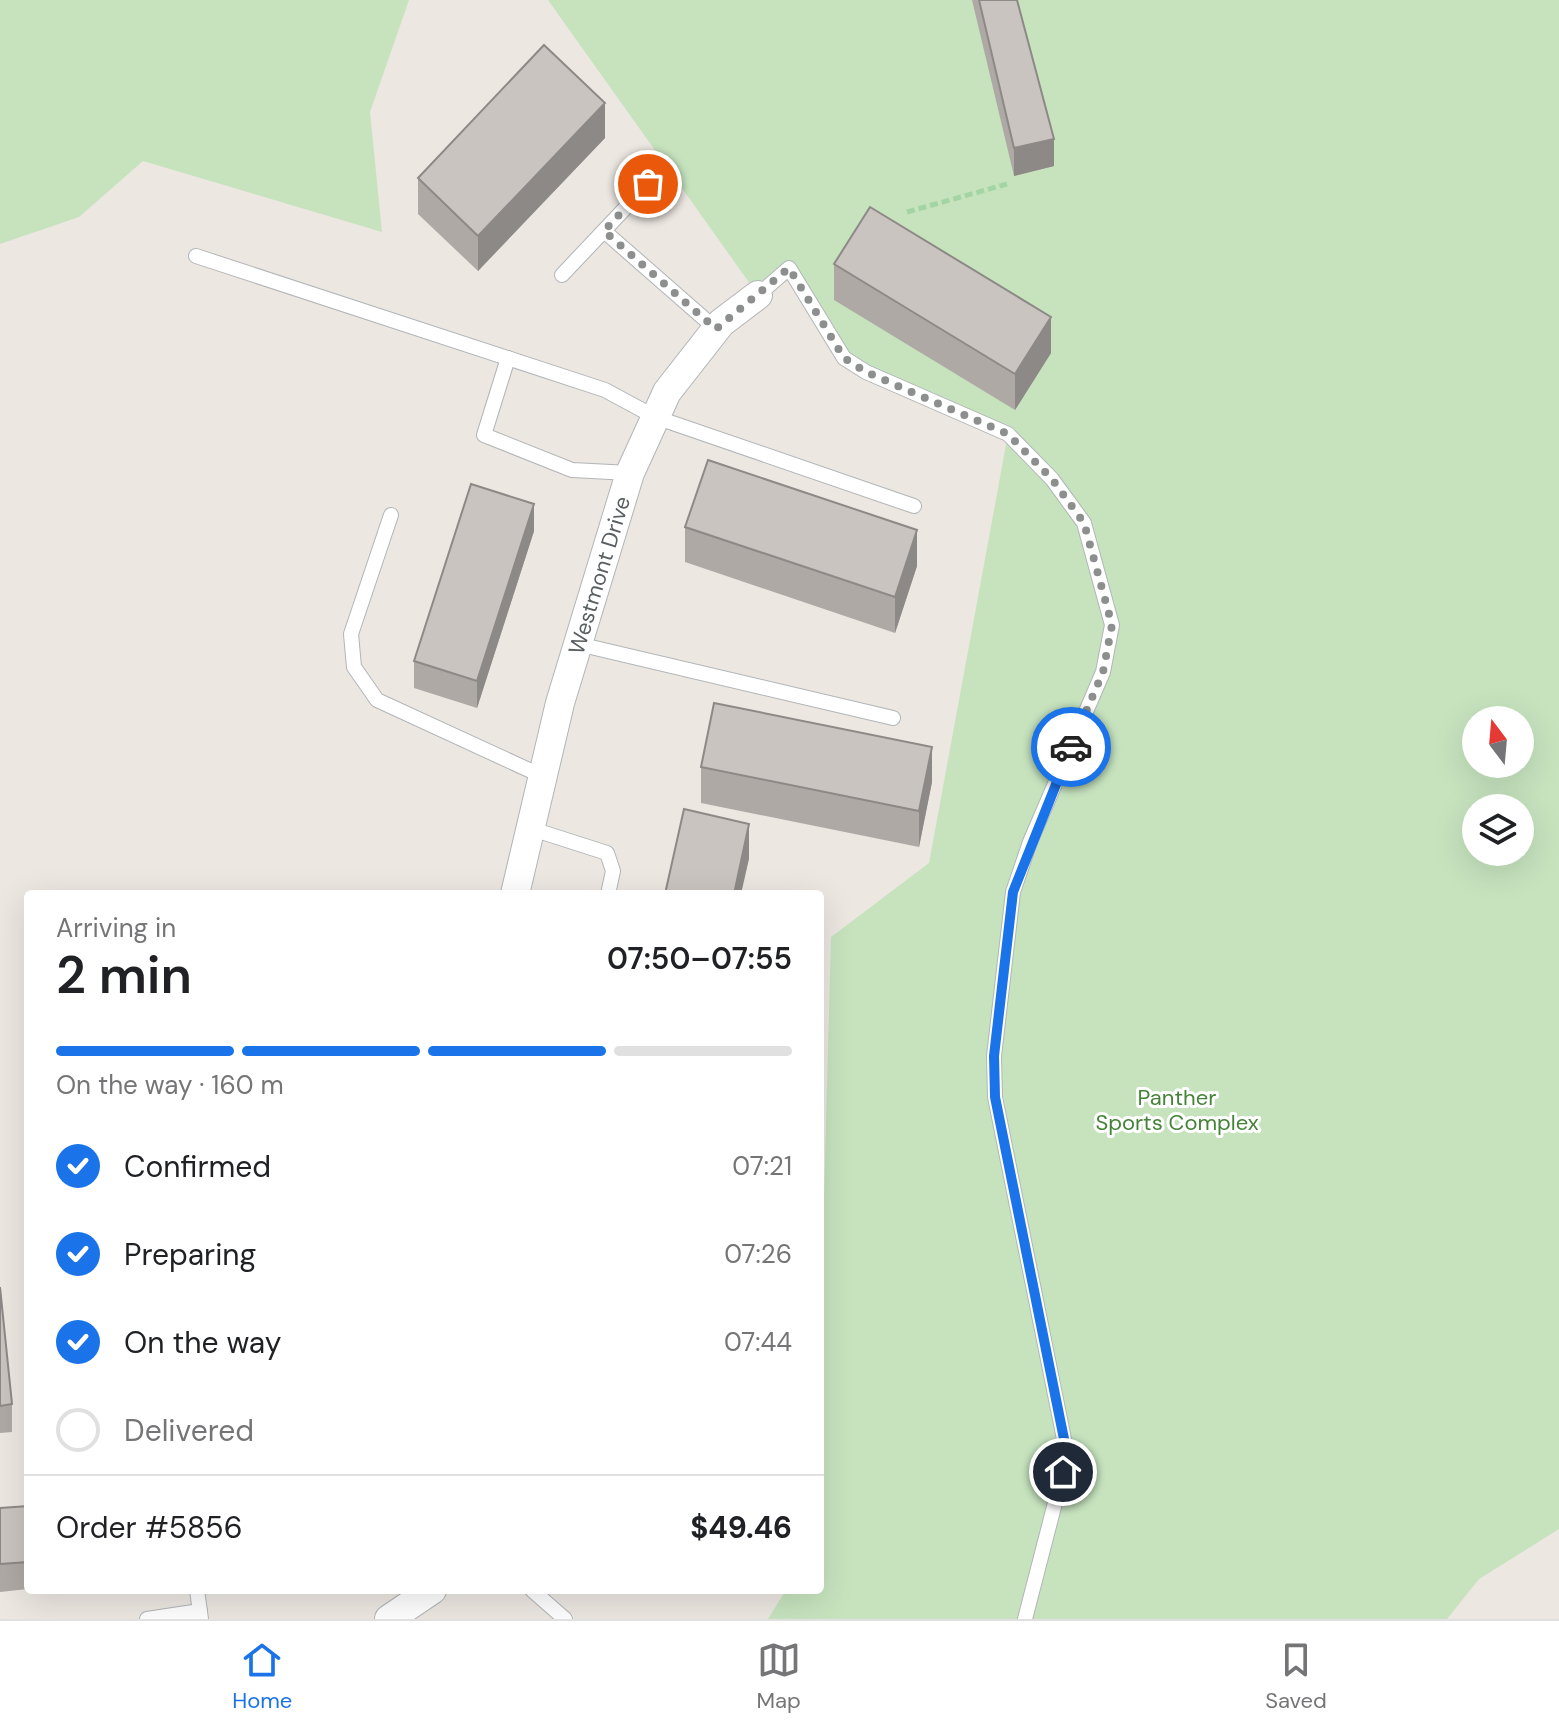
<!DOCTYPE html>
<meta charset="utf-8">
<style>
body{margin:0;font-family:"DM Sans",sans-serif;background:#f2f2f2;color:#202124;height:100vh;display:flex;flex-direction:column;font-size:30px;white-space:nowrap}
*{box-sizing:border-box;margin:0}
p{font-size:26px;color:#757577}
.icon{flex:none;width:44px;height:44px;fill:none;stroke:currentColor;stroke-width:2;stroke-linecap:round;stroke-linejoin:round}
.map{position:relative;flex:1;overflow:hidden}
.drawer{position:absolute;left:24px;top:890px;width:800px;height:704px;display:flex;flex-direction:column;background:#fff;border-radius:8px;box-shadow:0 8px 32px #0002}
.drawer>*{flex:none}
.needle{width:52px;rotate:344deg}
.buttons{position:absolute;left:1462px;top:706px;display:grid;gap:16px}
.buttons a{display:grid;place-items:center;width:72px;height:72px;border-radius:50%;background:#fff;box-shadow:0 8px 32px #0002;font-size:40px}
.pin{position:absolute;display:grid;place-items:center;width:68px;height:68px;color:#fff;margin:-34px;border:4px solid #fff;border-radius:50%;box-shadow:0 2px 8px #0007}
.courier{position:absolute;display:grid;place-items:center;width:80px;height:80px;margin:-40px;border:6px solid #1a73e8;border-radius:50%;background:#fff;color:#222;box-shadow:0 2px 10px #0007}
.headline em{font-style:normal;font-weight:600}
.headline div{display:flex;flex-direction:column-reverse}
.headline{display:flex;align-items:center;justify-content:space-between;height:136px;padding:0 32px}
h1{font-size:52px;font-weight:600;line-height:60px}
.bar{display:grid;grid-template-columns:repeat(4,1fr);gap:12px 8px;align-content:center;height:96px;padding:0 32px}
.bar i{height:10px;border-radius:6px;background:#e0e0e0}
.bar .on{background:#1a73e8}
.bar p{grid-column:span 4}
.line{display:flex;align-items:center;gap:20px;padding:0 32px;border-top:2px solid #e0e0e0}
.line div{flex:1}
ol{padding:0 32px;list-style:none}
li{display:flex;align-items:center;gap:24px;height:88px}
li p{margin-inline-start:auto}
li .icon{padding:8px;border-radius:50%;background:#1a73e8;color:#fff;stroke-width:4}
li:last-child{color:#757577}
li i{width:44px;height:44px;border:4px solid #e0e0e0;border-radius:50%}
.dock{display:flex;justify-content:space-around;align-items:center;height:112px;border-top:2px solid #e0e0e0;background:#fff;font-size:22px;color:#757577}
.dock a{display:grid;justify-items:center;gap:4px}
.dock .on{color:#1a73e8}
.map>svg:first-child{display:block}
</style>
<div class="map">
<svg width="1559" height="1619" viewBox="0 0 1559 1619">
<rect width="100%" height="100%" fill="#ece7e1"/>
<g fill="#c6e3be" fill-rule="evenodd">
<path d="M0,0H409L370,112L382,232L143,161L79,217L0,244Z"/>
<path d="M548,0H1559V1529L1479,1579L1447,1619H768L786,1590H820V1352L831,937L929,863L1008,434L844,358L789,268L758,295ZM1476,720H1520V764H1476ZM1476,808H1520V852H1476Z"/>
</g>
<g fill="none" stroke-linecap="round" stroke-linejoin="round">
<g stroke="#b2b5b8" stroke-width="16">
<g id="service">
<path d="M604,231L716,329"/>
<path d="M196,256L605,390L655,417L914,506"/>
<path d="M562,275L648,184"/>
<path d="M758,295L789,268L844,358L866,372L1008,434L1052,479L1084,523L1112,625L1103,672L1030,842L1013,892L994,1056L995,1097L1064,1439L1063,1472L1025,1619"/>
<path d="M508,358L484,435L572,470L630,473"/>
<path d="M391,515L351,634L354,667L377,700L542,776"/>
<path d="M578,644L893,718"/>
<path d="M529,828L607,853L613,871L608,894"/>
<path d="M197,1590L201,1619"/>
<path d="M532,1590L565,1619"/>
<path d="M147,1619L200,1611"/>
</g>
</g>
<g stroke="#b2b5b8" stroke-width="30">
<g id="minor">
<path id="s1" d="M515,894L560,703L630,473L667,392L721,323L758,295"/>
<path d="M389,1619L432,1590"/>
</g>
</g>
<path stroke="#a2d5a3" stroke-width="5" stroke-dasharray="8 4" stroke-linecap="butt" d="M907,212L1007,184"/>
<use href="#service" stroke="#fff" stroke-width="14"/>
<use href="#minor" stroke="#fff" stroke-width="28"/>
</g>
<g fill="#aea9a5">
<path d="M972,0H1017L1054,166L1014,176Z"/>
<path d="M605,138L478,271L418,214V178Z"/>
<path d="M834,264L1051,353L1015,410L834,300Z"/>
<path d="M685,527L917,566L895,633L685,562Z"/>
<path d="M534,531L477,708L414,688V661Z"/>
<path d="M701,767L932,782L919,847L701,803Z"/>
<path d="M0,1287L12,1404V1432L0,1433Z"/>
<path d="M28,1506V1589L0,1592V1508Z"/>
</g>
<g fill="#8d8986">
<path d="M605,103V138L478,271V236Z"/>
<path d="M1054,139V166L1014,176V148Z"/>
<path d="M1051,317V353L1015,410V374Z"/>
<path d="M534,504V531L477,708V681Z"/>
<path d="M917,530V566L895,633V597Z"/>
<path d="M932,747V782L919,847V811Z"/>
<path d="M749,824V859L741,894H734Z"/>
</g>
<g fill="#cac4c0" stroke="#8d8986" stroke-width="2">
<path d="M979,0H1017L1054,139L1014,148Z"/>
<path d="M544,45L605,103L478,236L418,178Z"/>
<path d="M870,207L1051,317L1015,374L834,264Z"/>
<path d="M708,460L917,530L895,597L685,527Z"/>
<path d="M471,484L534,504L477,681L414,661Z"/>
<path d="M714,703L932,747L919,811L701,767Z"/>
<path d="M684,809L749,824L734,894H665Z"/>
<path d="M0,1287L12,1404L0,1406Z"/>
<path d="M28,1506V1562L0,1564V1508Z"/>
</g>
<g fill="none" stroke-linecap="round" stroke-linejoin="round">
<path stroke="#8d8f8e" stroke-width="8" stroke-dasharray="0 14.4" d="M648,184L604,231L716,329L789,268L844,358L866,372L1008,434L1052,479L1084,523L1112,625L1103,672L1071,747"/>
<path stroke="#1a73e8" stroke-width="10" d="M1063,1472L1064,1439L995,1097L994,1056L1013,892L1071,747"/>
</g>
<g text-anchor="middle" stroke-width="6" stroke-linejoin="round" paint-order="stroke">
<g font-size="22" fill="#5a5f62" stroke="#fff">
<text dy="8" stroke="none"><textPath href="#s1" startOffset="330">Westmont Drive</textPath></text>
</g>
<g font-size="22" fill="#458337" stroke="#fff">
<text x="1177" y="1105">Panther<tspan x="1177" dy="25">Sports Complex</tspan></text>
</g>
</g>
</svg>
<div class="buttons">
<a><svg class="needle" viewBox="-14 -14 28 28"><path d="M0-13l5 13h-10z" fill="#e53935"/><path d="M0 13l5-13h-10z" fill="#757577"/></svg></a>
<a><svg class="icon" aria-label="layers" viewBox="0 0 24 24"><path d="M12 4l9 5-9 5-9-5zM3 14l9 5 9-5"/></svg></a>
</div>
<div class="pin" style="left:648px;top:184px;background:#ea580c"><svg class="icon" aria-label="bag" viewBox="0 0 24 24"><path d="M5 8h14l-1 12H6zM9 8a3 3 0 0 1 6 0"/></svg></div>
<div class="pin" style="left:1063px;top:1472px;background:#1f2937"><svg class="icon" aria-label="home" viewBox="0 0 24 24"><path d="M3 11l9-7 9 7M6 9v11h12V9"/></svg></div>
<div class="courier" style="left:1071px;top:747px"><svg class="icon" aria-label="car" viewBox="0 0 24 24"><path d="M5 17H2v-5l4-1 3-4h7l3 4 3 1v5h-3M9 17h6M6 11h13"/><circle cx="7" cy="17" r="2"/><circle cx="17" cy="17" r="2"/></svg></div>
<section class="drawer">
<div class="headline"><div><h1>2 min</h1><p>Arriving in</p></div><em>07:50–07:55</em></div>
<div class="bar"><i class="on"></i><i class="on"></i><i class="on"></i><i></i><p>On the way · 160 m</p></div>
<ol>
<li><svg class="icon" aria-label="check" viewBox="0 0 24 24"><path d="M5 12l5 5 9-10"/></svg>Confirmed<p>07:21</p></li>
<li><svg class="icon" aria-label="check" viewBox="0 0 24 24"><path d="M5 12l5 5 9-10"/></svg>Preparing<p>07:26</p></li>
<li><svg class="icon" aria-label="check" viewBox="0 0 24 24"><path d="M5 12l5 5 9-10"/></svg>On the way<p>07:44</p></li>
<li><i></i>Delivered</li>
</ol>
<div class="line" style="height:104px"><div>Order #5856</div><b>$49.46</b></div>
</section>
</div>
<nav class="dock">
<a class="on"><svg class="icon" aria-label="home" viewBox="0 0 24 24"><path d="M3 11l9-7 9 7M6 9v11h12V9"/></svg>Home</a>
<a><svg class="icon" aria-label="map" viewBox="0 0 24 24"><path d="M3 6l6-2 6 2 6-2v14l-6 2-6-2-6 2zM9 4v14M15 6v14"/></svg>Map</a>
<a><svg class="icon" aria-label="saved" viewBox="0 0 24 24"><path d="M7 4h10v16l-5-4-5 4z"/></svg>Saved</a>
</nav>
